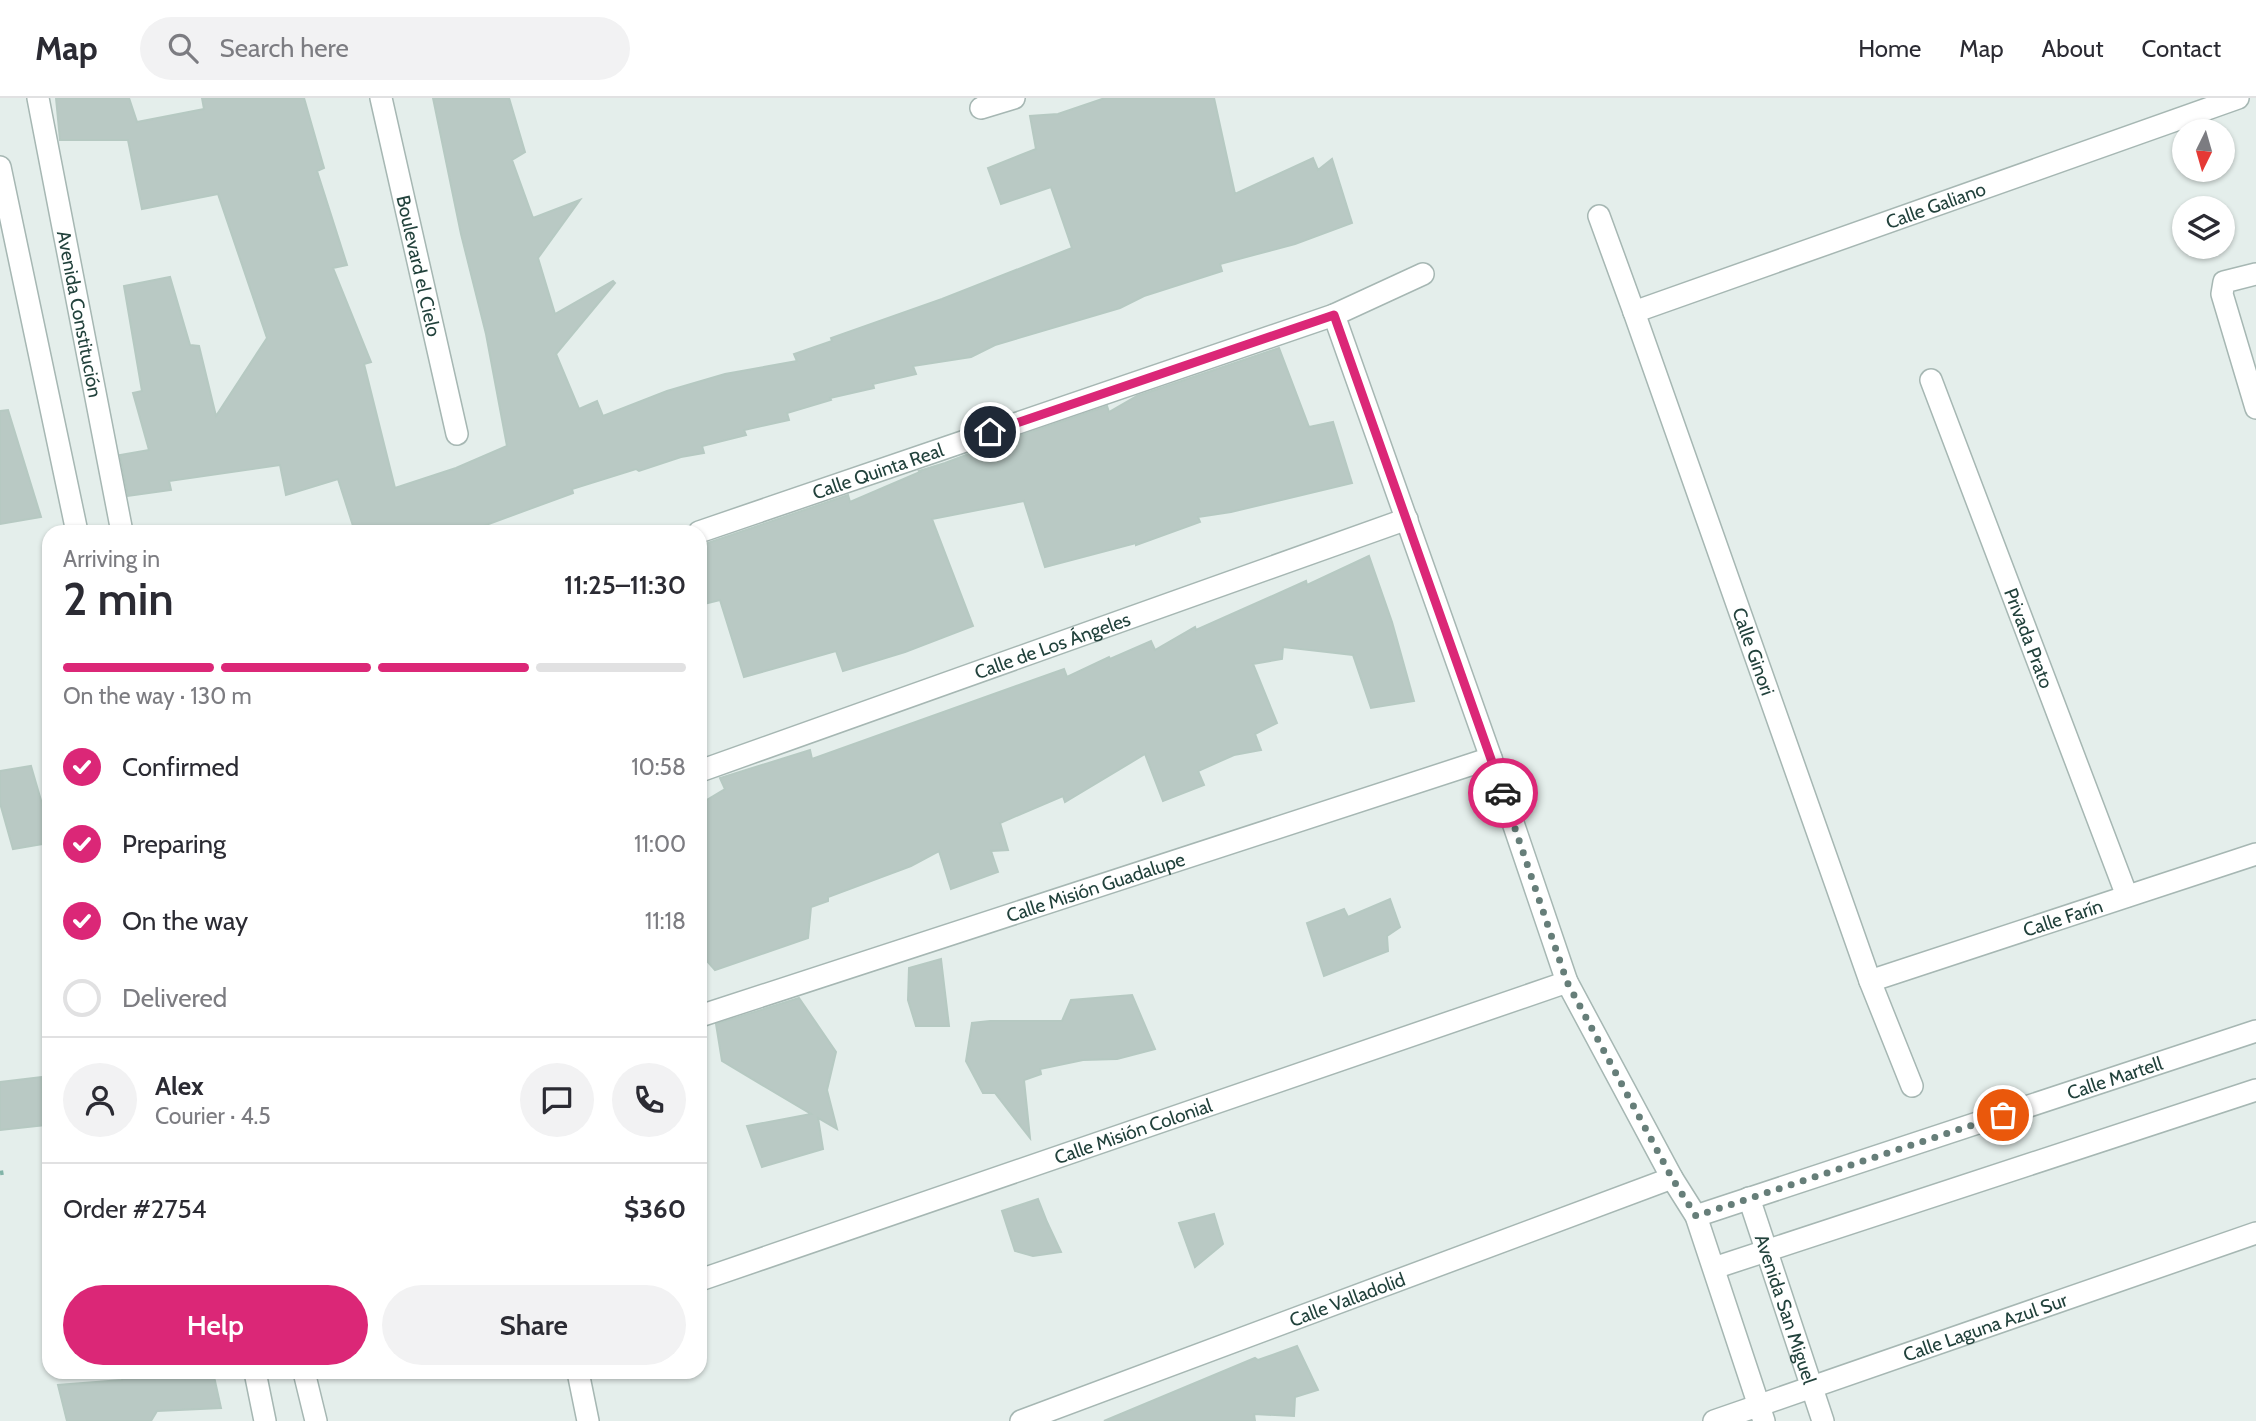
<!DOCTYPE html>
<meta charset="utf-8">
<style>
body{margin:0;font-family:Cabin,sans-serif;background:#f2f2f3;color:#2b2b33;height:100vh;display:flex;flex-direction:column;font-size:26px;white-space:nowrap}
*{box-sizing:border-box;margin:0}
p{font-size:23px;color:#7c7c81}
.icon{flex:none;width:38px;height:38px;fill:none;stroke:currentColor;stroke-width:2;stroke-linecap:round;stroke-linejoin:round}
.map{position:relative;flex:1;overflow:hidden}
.details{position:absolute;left:42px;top:427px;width:665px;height:854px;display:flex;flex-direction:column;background:#fff;border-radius:21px;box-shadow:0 2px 5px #0004}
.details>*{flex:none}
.needle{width:46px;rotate:185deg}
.controls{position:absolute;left:2172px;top:21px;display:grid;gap:14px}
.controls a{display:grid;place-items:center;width:63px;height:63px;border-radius:50%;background:#fff;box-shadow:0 2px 5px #0004;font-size:35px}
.pin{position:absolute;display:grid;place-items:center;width:60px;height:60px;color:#fff;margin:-30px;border:4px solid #fff;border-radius:50%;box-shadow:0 2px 7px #0007}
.courier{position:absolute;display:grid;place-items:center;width:70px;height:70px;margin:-35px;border:5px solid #db2777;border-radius:50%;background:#fff;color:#222;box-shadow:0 2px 9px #0007}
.summary em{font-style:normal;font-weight:600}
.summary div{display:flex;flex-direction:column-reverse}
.summary{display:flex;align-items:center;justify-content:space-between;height:119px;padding:0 21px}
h1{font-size:46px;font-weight:600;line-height:52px}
.bar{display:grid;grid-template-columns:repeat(4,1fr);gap:10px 7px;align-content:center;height:84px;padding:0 21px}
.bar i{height:9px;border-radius:5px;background:#e1e1e2}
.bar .on{background:#db2777}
.bar p{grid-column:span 4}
.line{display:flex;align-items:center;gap:18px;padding:0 21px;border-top:2px solid #e1e1e2}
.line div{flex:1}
.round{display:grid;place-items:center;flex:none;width:74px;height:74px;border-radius:37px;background:#f2f2f3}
ol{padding:0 21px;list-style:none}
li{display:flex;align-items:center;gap:21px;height:77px}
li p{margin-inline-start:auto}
li .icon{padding:7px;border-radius:50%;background:#db2777;color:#fff;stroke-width:4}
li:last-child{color:#7c7c81}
li i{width:38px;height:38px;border:4px solid #e1e1e2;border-radius:50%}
.primary-button{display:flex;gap:14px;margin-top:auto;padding:14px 21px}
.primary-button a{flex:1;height:80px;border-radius:42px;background:#db2777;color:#fff;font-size:28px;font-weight:600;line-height:80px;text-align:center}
.primary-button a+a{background:#f2f2f3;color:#2b2b33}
header{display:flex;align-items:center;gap:42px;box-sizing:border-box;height:98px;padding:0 35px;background:#fff;border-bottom:2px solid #e1e1e2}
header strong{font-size:33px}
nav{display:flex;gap:38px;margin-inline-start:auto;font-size:24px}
.search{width:490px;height:63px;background:#f2f2f3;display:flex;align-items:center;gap:18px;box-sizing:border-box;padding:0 24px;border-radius:38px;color:#7c7c81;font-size:26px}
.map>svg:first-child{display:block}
</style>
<header>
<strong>Map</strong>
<div class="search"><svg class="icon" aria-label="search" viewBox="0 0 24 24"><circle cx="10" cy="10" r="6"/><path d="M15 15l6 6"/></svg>Search here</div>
<nav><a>Home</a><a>Map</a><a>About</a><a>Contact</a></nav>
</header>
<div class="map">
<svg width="2256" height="1323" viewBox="0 0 2256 1323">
<rect width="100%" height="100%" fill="#e4eeeb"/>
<g fill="#b9c9c4" stroke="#b6c9c2" stroke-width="2">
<path d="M56,0H129L137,24L204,11L202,0H304L324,70L317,73L347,167L333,170L371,264L364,266L395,390L456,370L507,348L486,236L461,136L433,0H509L525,54L512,62L533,120L580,102L538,160L555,216L613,183L615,185L556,256L579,311L597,303L603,318L667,293L725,276L797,263L794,256L832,243L831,240L942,201L1072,150L1051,89L1001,106L988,70L1036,51L1030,18L1058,16L1105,0H1214L1235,96L1313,60L1318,72L1332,61L1352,125L1295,146L1220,166L1222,173L1144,198L1120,210L995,247L971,259L913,268L916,276L873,286L874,290L830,300L831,302L787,315L789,322L744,332L746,337L702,348L704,355L681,359L639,373L636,371L572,391L573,395L467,434H355L338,381L286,397L280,367L169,383L171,392L128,398L120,357L149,352L133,295L142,293L124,188L170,179L190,247L199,248L216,318L267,240L218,96L142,111L128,42H60Z"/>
<path d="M1279,250L1309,329L1333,324L1352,385L1231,414L1198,419L1200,424L1136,447V445L1045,469L1024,403L932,421L973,528L905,554L843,573L836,553L744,579L720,502L700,507V466L706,464L702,447L848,397L850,404L920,374L919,373L945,365L979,352L980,356L999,345L1107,308L1109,314L1137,298Z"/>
<path d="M8,312L41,419L0,426V313Z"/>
<path d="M1369,458L1392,524L1414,603L1371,610L1353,557L1283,549L1282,561L1253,566L1277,625L1255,636L1261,652L1234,657L1198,673L1204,687L1163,703L1145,656L1065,704L1063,698L1000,725L1008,752L991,753L998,774L951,791L939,753L911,768L828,799V803L811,809L808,840L715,872L700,855V781L702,780L700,774V706L725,691L720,680L810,652L812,661L1064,571L1067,579L1109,559L1110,561L1151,543L1155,552L1195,529L1196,532L1306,483L1307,487Z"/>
<path d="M31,668L49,730V745L13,751L0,705V673Z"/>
<path d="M1390,801L1400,829L1387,838L1388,853L1324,878L1307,825L1344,811L1348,819Z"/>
<path d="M941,861L949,928H916L908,902L909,870Z"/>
<path d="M1132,897L1155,951L1117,961L1083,962L1040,971L1041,976L1024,982L1030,1040L995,995H983L966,963L972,925L990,923H1062L1071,902Z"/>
<path d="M799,900L836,954L827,992L837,1031L818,1020L823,1051L762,1069L747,1028L811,1016L722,963L716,926Z"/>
<path d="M41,979L45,1027L0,1032V984Z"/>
<path d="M1038,1101L1047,1124L1061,1154L1033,1158L1015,1153L1002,1113Z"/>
<path d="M1214,1116L1223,1146L1195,1169L1179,1125Z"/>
<path d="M1297,1248L1318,1292L1295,1299L1294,1318L1254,1316L1255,1323H1104L1255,1260L1258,1262Z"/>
<path d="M124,1274H213L221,1310L157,1313L151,1323H67L58,1287L122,1282Z"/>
</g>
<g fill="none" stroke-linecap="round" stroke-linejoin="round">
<g stroke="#a6b7b3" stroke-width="24">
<g id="minor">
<path id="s1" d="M38,0L122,434"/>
<path id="s2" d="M381,0L457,336"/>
<path d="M981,10L1014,0"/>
<path d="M0,69L77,434"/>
<path id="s3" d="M1599,118L1634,214L1870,883L1912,988"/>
<path d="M2256,176L2224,184L2222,196L2256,310"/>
<path id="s4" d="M1634,214L2238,0"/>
<path d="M1334,217L1491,660L1567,884L1672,1080L1696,1118L1764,1323"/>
<path id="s5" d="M1931,282L2127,798"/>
<path id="s6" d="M699,434L1334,217L1423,176"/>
<path id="s7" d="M700,673L1407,421"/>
<path id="s8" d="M1870,883L2256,756"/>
<path id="s9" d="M700,918L1491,660"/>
<path id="s10" d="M1749,1100L1823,1323"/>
<path id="s11" d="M1696,1118L2256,933"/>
<path d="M1714,1170L2256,992"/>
<path id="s12" d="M700,1182L1567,884"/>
<path d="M255,1274L265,1323"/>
<path d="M304,1274L316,1323"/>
<path d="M578,1274L588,1323"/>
<path id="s13" d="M1021,1323L1672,1080"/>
<path id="s14" d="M1714,1323L2256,1135"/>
</g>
</g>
<path stroke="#82b4a8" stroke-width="4.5" stroke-dasharray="3.5 5" stroke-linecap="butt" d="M0,1075L6,1074"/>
<use href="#minor" stroke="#fff" stroke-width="21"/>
</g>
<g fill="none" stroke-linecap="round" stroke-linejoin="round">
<path stroke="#667e79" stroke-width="7" stroke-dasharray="0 12.6" d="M1503,695L1567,884L1672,1080L1696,1118L2003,1017"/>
<path stroke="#db2777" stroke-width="9" d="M990,334L1334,217L1503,695"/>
</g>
<g text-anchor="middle" stroke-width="7" stroke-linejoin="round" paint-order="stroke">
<g font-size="19" fill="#22423c" stroke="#f5faf8">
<text dy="7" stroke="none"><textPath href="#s4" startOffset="320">Calle Galiano</textPath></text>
<text dy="7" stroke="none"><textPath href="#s2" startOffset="172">Boulevard el Cielo</textPath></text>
<text dy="7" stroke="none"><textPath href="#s1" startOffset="220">Avenida Constitución</textPath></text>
<text dy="7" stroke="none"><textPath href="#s6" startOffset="189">Calle Quinta Real</textPath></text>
<text dy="7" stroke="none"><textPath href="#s5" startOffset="276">Privada Prato</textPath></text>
<text dy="7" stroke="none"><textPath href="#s7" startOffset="374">Calle de Los Ángeles</textPath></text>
<text dy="7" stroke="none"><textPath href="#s3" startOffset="462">Calle Ginori</textPath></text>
<text dy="7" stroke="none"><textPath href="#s9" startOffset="416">Calle Misión Guadalupe</textPath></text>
<text dy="7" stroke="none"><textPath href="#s8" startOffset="203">Calle Farín</textPath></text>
<text dy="7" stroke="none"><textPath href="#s11" startOffset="441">Calle Martell</textPath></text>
<text dy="7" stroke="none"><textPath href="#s12" startOffset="458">Calle Misión Colonial</textPath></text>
<text dy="7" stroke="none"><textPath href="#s13" startOffset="348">Calle Valladolid</textPath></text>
<text dy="7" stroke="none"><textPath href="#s10" startOffset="117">Avenida San Miguel</textPath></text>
<text dy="7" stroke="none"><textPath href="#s14" startOffset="287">Calle Laguna Azul Sur</textPath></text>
</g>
</g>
</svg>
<div class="controls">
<a><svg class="needle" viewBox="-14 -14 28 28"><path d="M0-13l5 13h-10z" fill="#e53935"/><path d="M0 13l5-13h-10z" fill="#7c7c81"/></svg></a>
<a><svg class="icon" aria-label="layers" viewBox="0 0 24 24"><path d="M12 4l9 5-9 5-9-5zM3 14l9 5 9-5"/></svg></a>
</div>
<div class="pin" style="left:2003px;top:1017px;background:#ea580c"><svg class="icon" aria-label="bag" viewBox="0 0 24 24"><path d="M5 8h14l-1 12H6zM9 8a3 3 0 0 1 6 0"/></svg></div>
<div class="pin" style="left:990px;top:334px;background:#1f2937"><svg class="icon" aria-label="home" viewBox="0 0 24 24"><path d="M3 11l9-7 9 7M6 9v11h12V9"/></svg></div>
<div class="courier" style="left:1503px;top:695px"><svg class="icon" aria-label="car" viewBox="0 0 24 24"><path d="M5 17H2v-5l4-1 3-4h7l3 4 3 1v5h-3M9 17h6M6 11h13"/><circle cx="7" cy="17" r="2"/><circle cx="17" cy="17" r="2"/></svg></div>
<section class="details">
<div class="summary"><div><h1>2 min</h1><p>Arriving in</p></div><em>11:25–11:30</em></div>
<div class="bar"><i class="on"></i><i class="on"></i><i class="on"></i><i></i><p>On the way · 130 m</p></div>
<ol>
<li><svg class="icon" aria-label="check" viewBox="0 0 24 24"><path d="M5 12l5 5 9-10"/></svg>Confirmed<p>10:58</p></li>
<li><svg class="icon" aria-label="check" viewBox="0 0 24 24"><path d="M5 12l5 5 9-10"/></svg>Preparing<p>11:00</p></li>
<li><svg class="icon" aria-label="check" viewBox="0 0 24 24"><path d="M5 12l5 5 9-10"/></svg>On the way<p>11:18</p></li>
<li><i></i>Delivered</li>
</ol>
<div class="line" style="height:126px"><a class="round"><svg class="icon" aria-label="person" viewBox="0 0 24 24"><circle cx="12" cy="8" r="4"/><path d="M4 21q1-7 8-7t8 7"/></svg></a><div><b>Alex</b><p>Courier · 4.5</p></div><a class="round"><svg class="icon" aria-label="chat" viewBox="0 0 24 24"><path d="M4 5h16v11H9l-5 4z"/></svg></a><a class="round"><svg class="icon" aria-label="phone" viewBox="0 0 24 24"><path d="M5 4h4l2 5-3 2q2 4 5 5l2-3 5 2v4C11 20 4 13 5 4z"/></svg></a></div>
<div class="line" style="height:91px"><div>Order #2754</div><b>$360</b></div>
<div class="primary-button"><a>Help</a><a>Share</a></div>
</section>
</div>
